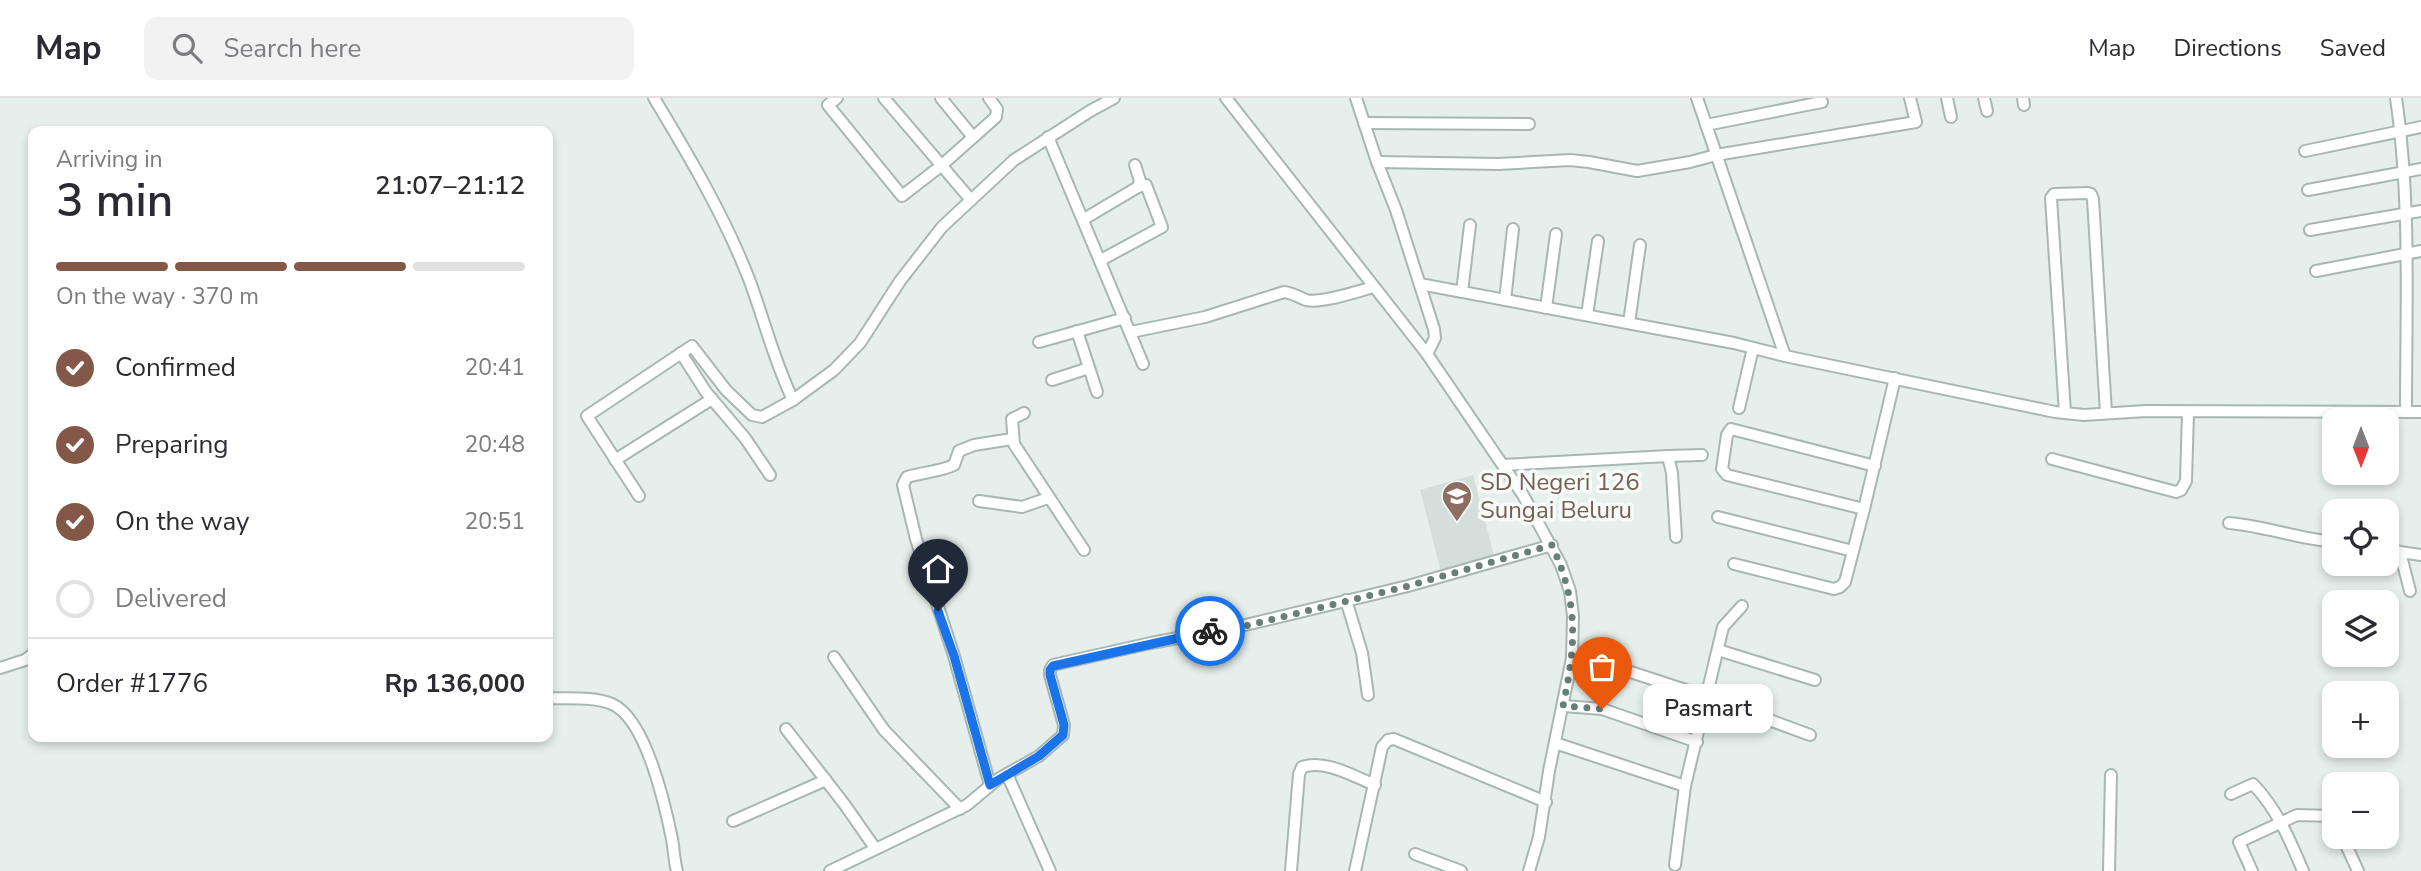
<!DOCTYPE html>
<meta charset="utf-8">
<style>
body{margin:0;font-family:"Nunito Sans",sans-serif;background:#f2f2f3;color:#2b2b33;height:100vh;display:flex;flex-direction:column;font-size:26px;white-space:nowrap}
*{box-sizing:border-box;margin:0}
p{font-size:23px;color:#7c7c81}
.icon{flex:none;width:38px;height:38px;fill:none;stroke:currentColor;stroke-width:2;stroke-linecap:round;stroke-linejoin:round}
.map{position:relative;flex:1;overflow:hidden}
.details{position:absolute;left:28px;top:28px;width:525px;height:616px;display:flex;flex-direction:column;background:#fff;border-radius:14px;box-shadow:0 4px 10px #0003}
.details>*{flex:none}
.needle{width:46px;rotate:180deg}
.buttons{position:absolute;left:2322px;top:310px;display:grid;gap:14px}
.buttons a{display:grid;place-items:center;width:77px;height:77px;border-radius:14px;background:#fff;box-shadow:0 4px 10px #0003;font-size:35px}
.pin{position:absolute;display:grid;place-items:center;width:60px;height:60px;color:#fff;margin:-72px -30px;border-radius:50% 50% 50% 0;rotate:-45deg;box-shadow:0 0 7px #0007}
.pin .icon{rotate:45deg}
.courier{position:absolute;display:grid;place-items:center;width:70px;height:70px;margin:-35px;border:5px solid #1a73e8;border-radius:50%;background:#fff;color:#222;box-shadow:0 2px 9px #0007}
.bubble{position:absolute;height:49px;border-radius:14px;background:#fff;box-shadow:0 4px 10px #0003;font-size:23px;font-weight:600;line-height:49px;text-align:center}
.overview em{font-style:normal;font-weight:600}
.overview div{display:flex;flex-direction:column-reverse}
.overview{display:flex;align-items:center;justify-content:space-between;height:119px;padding:0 28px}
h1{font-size:46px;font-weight:600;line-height:52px}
.bar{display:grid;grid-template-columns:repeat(4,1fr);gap:10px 7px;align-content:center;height:84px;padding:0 28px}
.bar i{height:9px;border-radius:5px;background:#e1e1e2}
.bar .active{background:#845848}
.bar p{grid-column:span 4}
.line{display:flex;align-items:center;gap:18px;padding:0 28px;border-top:2px solid #e1e1e2}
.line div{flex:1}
ol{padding:0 28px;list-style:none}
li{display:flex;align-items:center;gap:21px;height:77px}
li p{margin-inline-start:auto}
li .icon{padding:7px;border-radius:50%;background:#845848;color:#fff;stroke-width:4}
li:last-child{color:#7c7c81}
li i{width:38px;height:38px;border:4px solid #e1e1e2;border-radius:50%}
header{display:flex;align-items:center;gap:42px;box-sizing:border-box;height:98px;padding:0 35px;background:#fff;border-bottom:2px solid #e1e1e2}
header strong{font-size:33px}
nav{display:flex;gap:38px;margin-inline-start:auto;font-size:24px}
.search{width:490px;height:63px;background:#f2f2f3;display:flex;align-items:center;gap:18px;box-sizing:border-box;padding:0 24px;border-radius:14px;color:#7c7c81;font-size:26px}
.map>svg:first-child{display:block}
</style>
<header>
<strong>Map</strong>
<div class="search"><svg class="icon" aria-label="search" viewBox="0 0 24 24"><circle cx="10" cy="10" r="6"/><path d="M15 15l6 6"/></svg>Search here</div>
<nav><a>Map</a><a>Directions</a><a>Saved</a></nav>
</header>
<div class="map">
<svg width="2421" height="773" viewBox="0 0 2421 773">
<rect width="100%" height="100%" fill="#e6efeb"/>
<path fill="#d4deda" d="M1473,377L1494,458L1441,474L1420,392Z"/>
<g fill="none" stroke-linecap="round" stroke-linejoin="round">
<g stroke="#a8b7b3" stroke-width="14">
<g id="minor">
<path d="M654,0C689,58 724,117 749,181C764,221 774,263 793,302"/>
<path d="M837,0L828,7L902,98L942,67L996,19L997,11L989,0"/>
<path d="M884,0L971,102"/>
<path d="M941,0L973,39"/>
<path d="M1226,0L1427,256L1523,397L1561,467L1570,493L1573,518L1572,560L1549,673L1539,739L1529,773"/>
<path d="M1356,0L1377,64L1396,112L1434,231L1435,240L1427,256"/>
<path d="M1697,0L1785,258"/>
<path d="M1947,0L1951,19"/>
<path d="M1984,0L1987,13"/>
<path d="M2023,0L2024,7"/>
<path d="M2396,0C2411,104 2406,209 2406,314"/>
<path d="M1364,25L1529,26"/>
<path d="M1706,27L1822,4"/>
<path d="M1048,39L1143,266"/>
<path d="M2305,53L2421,29"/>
<path d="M1377,64L1499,66L1570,62L1589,64L1637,73L1690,64L1716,57L1916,24L1910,0"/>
<path d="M2308,92L2421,71"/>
<path d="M1084,121L1138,89L1140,83L1135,67"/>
<path d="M2310,132L2421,113"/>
<path d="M1101,162L1162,129L1146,87L1138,89"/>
<path d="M2316,173L2421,153"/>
<path d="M1420,186L1734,245L1785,258L2055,314L2084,317L2146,313L2421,314"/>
<path d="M1462,194L1470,127"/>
<path d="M1505,202L1513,131"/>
<path d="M1546,210L1556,136"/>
<path d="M1587,217L1598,143"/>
<path d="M1629,225L1640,147"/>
<path d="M1077,233L1097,294"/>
<path d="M1131,234L1205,219L1284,194C1293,195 1298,199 1306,202C1321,206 1358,193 1374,189"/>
<path d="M1039,244L1125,220"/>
<path d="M681,255L706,294L745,340L770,377"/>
<path d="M1052,282L1089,270"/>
<path d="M1739,310L1753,250"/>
<path d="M1024,315L1012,321L1014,346L1084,452"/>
<path d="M2065,315L2051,100L2054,96L2088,95L2091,96L2093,101L2106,315"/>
<path d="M1668,358L1702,357"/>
<path d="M2052,361L2176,394L2181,392L2186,383L2188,314"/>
<path d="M615,362L712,301"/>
<path d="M1503,367L1668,358L1672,375L1676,439"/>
<path d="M1875,368L1731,331L1727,337L1722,371L1727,377L1864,411L1895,280"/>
<path d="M639,398L587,318L692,248L726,292L752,317L762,319L793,302L834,272L860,245L900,183L942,129L1014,62L1090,13L1114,0"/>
<path d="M979,403L1022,409L1048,400"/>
<path d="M1718,419L1853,453"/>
<path d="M2229,425C2265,428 2299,441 2334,444"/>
<path d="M2387,449L2400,454L2410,493"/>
<path d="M2400,454L2421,457"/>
<path d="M1734,466L1834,491L1840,489L1845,484L1864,411"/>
<path d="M1346,502L1362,555L1368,597"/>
<path d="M1718,552L1815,582"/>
<path d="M834,559L884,632L960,711"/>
<path d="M1572,560L1591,561L1707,599L1810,637"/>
<path d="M0,570L25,562L33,556"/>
<path d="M548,600C568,601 593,598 612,606C646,621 665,707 672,741C674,752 674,762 677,773"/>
<path d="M1564,608L1602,611L1697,644"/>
<path d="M786,631L845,707L875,750"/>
<path d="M1555,645L1685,688"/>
<path d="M1007,676L1050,773"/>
<path d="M990,687L954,558L916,441L903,387L907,379C923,374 939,374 954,367L959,353L974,347L1012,341"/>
<path d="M2231,696L2253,686C2277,711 2290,742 2303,773"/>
<path d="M733,723L826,682"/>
<path d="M2342,738L2358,773"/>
<path d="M1415,756L1461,773"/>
<path d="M1675,767L1685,688L1723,529L1742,508"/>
<path d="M830,773L967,707L998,681L1039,658L1063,637L1064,627L1050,577V572L1053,567L1151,545L1237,529L1408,488L1552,447"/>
<path d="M1291,773L1299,676L1302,669C1325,661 1353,678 1375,687"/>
<path d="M1355,773L1382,649L1388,642L1394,641L1546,704"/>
<path d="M2109,773L2111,677"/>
<path d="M2252,773L2239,744L2297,717L2333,718L2334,722"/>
</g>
</g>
<use href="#minor" stroke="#fff" stroke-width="10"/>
</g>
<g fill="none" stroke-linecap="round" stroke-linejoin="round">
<path stroke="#687e79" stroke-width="7" stroke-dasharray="0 12.6" d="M1210,533L1237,530L1408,488L1552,447C1579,507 1576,546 1563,608L1602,611"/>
<path stroke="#1a73e8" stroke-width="9" d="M938,513L954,558L990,687L1039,658L1063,637L1064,627L1050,577V572L1053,568L1210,533"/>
</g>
<defs>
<g id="school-pin" transform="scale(1.575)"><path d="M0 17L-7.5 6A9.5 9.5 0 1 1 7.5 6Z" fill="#8d6e63" stroke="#f7fbf9"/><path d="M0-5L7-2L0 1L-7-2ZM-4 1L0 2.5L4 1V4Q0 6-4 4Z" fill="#fff"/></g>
</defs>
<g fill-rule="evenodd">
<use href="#school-pin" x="1457" y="398"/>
</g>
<g text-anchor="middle" stroke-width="7" stroke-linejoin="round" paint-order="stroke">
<g font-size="24" fill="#785e54" stroke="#f7fbf9" text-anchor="start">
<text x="1480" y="392">SD Negeri 126<tspan x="1480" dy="28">Sungai Beluru</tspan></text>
</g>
</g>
</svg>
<div class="buttons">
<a><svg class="needle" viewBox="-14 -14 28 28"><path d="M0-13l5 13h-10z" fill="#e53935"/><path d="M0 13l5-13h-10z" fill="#7c7c81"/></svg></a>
<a><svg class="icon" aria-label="locate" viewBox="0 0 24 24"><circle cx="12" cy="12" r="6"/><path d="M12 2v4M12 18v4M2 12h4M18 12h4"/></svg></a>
<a><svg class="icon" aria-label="layers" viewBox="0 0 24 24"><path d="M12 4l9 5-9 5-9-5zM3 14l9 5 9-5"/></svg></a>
<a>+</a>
<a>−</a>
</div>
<div class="pin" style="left:1602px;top:611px;background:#ea580c"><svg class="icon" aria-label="bag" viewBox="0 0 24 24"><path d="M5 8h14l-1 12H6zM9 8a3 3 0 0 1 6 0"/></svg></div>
<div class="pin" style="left:938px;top:513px;background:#1f2937"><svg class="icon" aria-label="home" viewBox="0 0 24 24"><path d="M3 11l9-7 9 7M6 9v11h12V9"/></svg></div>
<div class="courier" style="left:1210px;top:533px"><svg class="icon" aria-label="bike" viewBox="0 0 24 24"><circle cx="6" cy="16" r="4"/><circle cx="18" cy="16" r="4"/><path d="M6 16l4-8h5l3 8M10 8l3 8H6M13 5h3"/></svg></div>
<div class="bubble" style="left:1643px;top:586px;width:130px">Pasmart</div>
<section class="details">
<div class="overview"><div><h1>3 min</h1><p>Arriving in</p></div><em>21:07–21:12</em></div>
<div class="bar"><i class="active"></i><i class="active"></i><i class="active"></i><i></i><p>On the way · 370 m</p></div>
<ol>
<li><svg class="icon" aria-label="check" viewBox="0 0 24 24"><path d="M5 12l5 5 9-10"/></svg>Confirmed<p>20:41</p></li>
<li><svg class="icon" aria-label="check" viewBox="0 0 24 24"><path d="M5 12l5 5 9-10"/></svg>Preparing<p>20:48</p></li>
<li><svg class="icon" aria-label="check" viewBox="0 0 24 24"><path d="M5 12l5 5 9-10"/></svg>On the way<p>20:51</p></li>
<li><i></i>Delivered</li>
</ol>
<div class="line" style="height:91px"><div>Order #1776</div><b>Rp 136,000</b></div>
</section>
</div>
